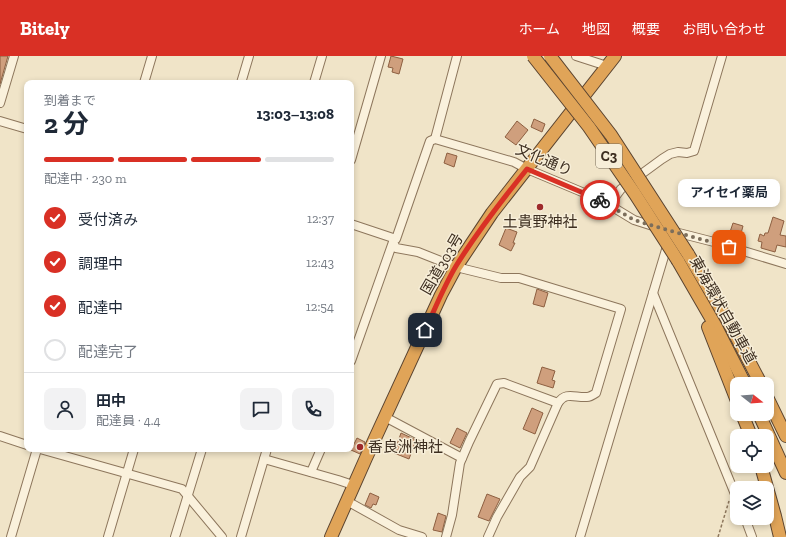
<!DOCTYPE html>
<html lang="ja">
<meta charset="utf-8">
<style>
body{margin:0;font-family:"Zilla Slab","Noto Sans JP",serif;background:#f2f2f3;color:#1f2937;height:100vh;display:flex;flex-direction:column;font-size:15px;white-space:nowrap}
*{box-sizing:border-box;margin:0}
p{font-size:13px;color:#747a83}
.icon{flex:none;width:22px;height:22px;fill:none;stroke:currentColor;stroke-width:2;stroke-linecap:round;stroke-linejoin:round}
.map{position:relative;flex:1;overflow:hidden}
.side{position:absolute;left:24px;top:24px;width:330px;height:372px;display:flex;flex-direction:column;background:#fff;border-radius:8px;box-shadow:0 2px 6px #0003}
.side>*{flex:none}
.needle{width:26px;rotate:107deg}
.buttons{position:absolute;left:730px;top:321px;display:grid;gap:8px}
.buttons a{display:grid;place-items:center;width:44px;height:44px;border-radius:8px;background:#fff;box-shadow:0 2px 6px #0003;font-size:20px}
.pin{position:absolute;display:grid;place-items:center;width:34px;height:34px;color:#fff;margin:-17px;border-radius:8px;box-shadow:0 2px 6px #0006}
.courier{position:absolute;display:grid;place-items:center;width:40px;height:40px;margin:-20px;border:3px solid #d93025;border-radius:50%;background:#fff;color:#222;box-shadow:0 1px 5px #0007}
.bubble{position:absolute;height:28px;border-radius:8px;background:#fff;box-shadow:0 2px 6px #0003;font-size:13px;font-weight:700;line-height:28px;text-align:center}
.summary em{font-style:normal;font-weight:700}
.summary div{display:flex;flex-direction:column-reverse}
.summary{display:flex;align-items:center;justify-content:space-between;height:68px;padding:0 20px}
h1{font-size:26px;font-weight:700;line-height:30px}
.bar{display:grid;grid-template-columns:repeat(4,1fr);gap:6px 4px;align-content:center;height:48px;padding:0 20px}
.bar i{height:5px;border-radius:3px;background:#e0e1e3}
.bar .on{background:#d93025}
.bar p{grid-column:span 4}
.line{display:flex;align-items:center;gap:10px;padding:0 20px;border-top:1px solid #e0e1e3}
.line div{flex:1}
.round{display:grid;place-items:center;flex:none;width:42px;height:42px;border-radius:8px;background:#f2f2f3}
ol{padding:0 20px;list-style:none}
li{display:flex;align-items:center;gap:12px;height:44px}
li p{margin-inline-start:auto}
li .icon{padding:4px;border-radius:50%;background:#d93025;color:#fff;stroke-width:4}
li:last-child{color:#747a83}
li i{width:22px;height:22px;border:2px solid #e0e1e3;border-radius:50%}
header{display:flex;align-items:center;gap:24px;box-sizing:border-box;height:56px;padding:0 20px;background:#d93025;color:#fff}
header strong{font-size:19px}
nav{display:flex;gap:22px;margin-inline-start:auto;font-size:14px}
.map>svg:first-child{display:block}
</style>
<header>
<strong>Bitely</strong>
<nav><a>ホーム</a><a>地図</a><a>概要</a><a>お問い合わせ</a></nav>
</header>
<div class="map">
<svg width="786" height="481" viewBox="0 0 786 481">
<rect width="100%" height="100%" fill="#f0e4c8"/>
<g fill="#cf9f7d" stroke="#8d5f41">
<path d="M0,0H8L0,28Z"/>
<path d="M391,0L403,3L399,18L392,16L393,12L388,11Z"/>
<path d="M534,63L545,68L542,76L531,71Z"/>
<path d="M517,65L528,74L516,89L505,81Z"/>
<path d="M447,97L457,100L454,111L444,107Z"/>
<path d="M773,161L784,165L780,179L786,180V191L777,189L775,196L761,192L762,186L758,185L760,178L764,180L765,177H768Z"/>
<path d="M733,167L743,170L739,185L728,182Z"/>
<path d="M506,172L517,176L513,187H515L511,195L499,189Z"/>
<path d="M537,233L548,237L544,251L533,248Z"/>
<path d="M542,311L555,315L552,324L555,325L553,332L537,327Z"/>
<path d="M532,352L543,357L535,378L523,373Z"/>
<path d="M457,372L467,377L460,392L450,387Z"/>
<path d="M401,377L416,384L409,403L394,397Z"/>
<path d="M357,382L365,386L360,398L351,394Z"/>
<path d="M370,437L379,441L376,449L373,448L371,452L365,449Z"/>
<path d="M487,438L500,443L489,465L478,461Z"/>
<path d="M438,457L446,460L442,476L433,474Z"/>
</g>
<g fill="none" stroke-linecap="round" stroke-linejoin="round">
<g stroke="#8d765c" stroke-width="10">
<g id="minor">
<path d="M576,0L607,10"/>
<path d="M144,27L152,0"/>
<path d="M241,27L249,0"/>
<path d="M314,27L322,0"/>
<path d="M0,47L14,0"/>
<path d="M0,65L27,73"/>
<path d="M435,83L457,0"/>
<path d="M351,104L381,0"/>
<path d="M609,149L621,133L662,103L670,98L678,96L687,97L694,95L722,0"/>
<path d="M351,168L396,183L430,85L435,83L514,106L527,113L601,144L634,164L656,171"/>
<path d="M671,175L714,186L786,208"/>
<path d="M653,237L737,443"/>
<path d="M351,305L393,186L396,192L418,196L456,211L501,222H519L621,253L596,337C593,339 590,341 587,341C575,342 566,335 558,347L530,411L520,421L497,461L488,481"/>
<path d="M385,361L462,402"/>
<path d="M0,380L27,389"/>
<path d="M40,393L182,433L222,481"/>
<path d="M264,403L338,424L353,429"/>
<path d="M311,416L321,393"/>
<path d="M347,445L399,474L422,481"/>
<path d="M745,462L752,481"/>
<path d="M11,481L37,393"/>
<path d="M108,481L134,393"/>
<path d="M175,481L202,393"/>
<path d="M241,481L267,393"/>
<path d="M446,481L452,459L460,407L469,386L497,328L504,327L558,347"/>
<path d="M580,481L668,187"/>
</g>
</g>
<g stroke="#5b4430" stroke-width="14">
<g id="highway">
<path d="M688,198L728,265L761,328"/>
<path d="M678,205L715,269L745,328"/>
<path d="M708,271L737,345"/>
<path d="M767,341L786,380"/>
<path d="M742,358L751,380"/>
<path d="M759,358L786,417"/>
<path d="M761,410L775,460L780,481"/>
<path d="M331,481L366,402L441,239L456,211L492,157L615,0"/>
</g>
</g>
<path stroke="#8d765c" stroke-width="1.5" stroke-dasharray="3 2" stroke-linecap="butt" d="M718,481L729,445"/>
<use href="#minor" stroke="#faf1dc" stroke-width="8"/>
<use href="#highway" stroke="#e0a458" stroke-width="12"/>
<g stroke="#5b4430" stroke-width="14" stroke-linecap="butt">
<g id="highway-bridge">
<path d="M533,0L589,71L635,138L678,205"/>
<path d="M550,0L611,79L688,198"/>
</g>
</g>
<use href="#highway-bridge" stroke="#e0a458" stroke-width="12"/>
</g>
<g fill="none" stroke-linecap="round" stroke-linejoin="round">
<path stroke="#7c6e5b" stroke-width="4" stroke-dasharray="0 7.2" d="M600,144L634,164L657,171L729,191"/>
<path stroke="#d93025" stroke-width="5" d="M425,274C435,253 444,230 456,210C477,176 502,144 527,113L600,144"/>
</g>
<g fill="#9e2a2b" stroke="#f7eed8" stroke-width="1.5">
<circle cx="540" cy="151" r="4"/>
<circle cx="360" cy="391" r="4"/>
</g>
<g text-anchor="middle" stroke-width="3" stroke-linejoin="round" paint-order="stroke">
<rect fill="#f7eed8" stroke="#756857" stroke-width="1" x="596" y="88" width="26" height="24" rx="3"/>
<g font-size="14" font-weight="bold" fill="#3d2e20">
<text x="609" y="105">C3</text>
</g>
<g font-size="15" fill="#3d2e20" stroke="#f7eed8">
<text transform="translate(544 104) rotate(23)" y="5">文化通り</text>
<text transform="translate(442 208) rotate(-60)" y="5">国道303号</text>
<text transform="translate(723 254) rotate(61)" y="5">東海環状自動車道</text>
</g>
<g font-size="15" fill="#3d2e20" stroke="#f7eed8">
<text x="540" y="171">土貴野神社</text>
<text x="368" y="396" text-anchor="start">香良洲神社</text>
</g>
</g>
</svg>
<div class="buttons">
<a><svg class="needle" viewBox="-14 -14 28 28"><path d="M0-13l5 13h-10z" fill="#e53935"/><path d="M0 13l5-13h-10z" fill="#747a83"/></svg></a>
<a><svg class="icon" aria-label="locate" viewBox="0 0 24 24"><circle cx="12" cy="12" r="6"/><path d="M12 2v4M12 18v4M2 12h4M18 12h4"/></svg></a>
<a><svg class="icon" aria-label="layers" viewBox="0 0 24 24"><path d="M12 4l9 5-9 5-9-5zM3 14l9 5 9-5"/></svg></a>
</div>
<div class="pin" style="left:729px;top:191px;background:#ea580c"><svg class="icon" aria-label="bag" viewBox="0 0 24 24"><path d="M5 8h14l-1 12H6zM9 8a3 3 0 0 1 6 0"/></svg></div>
<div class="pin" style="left:425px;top:274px;background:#1f2937"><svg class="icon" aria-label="home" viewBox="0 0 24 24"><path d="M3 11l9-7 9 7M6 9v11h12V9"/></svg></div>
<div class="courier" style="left:600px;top:144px"><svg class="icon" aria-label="bike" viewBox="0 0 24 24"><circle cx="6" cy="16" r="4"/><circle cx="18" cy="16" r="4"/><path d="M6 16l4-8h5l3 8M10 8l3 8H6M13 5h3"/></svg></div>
<div class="bubble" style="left:678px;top:123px;width:102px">アイセイ薬局</div>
<section class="side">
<div class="summary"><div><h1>2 分</h1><p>到着まで</p></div><em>13:03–13:08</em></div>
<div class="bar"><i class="on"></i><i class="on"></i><i class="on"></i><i></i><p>配達中 · 230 m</p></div>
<ol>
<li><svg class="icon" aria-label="check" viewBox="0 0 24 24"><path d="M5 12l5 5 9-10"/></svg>受付済み<p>12:37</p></li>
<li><svg class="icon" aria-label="check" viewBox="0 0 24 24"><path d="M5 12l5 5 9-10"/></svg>調理中<p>12:43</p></li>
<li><svg class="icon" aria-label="check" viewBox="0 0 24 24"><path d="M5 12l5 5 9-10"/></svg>配達中<p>12:54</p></li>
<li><i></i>配達完了</li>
</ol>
<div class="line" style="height:72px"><a class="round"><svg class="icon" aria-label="person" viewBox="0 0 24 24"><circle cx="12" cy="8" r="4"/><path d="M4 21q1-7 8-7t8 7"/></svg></a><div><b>田中</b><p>配達員 · 4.4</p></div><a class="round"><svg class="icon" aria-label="chat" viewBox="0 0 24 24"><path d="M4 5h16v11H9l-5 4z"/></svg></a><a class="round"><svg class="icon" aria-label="phone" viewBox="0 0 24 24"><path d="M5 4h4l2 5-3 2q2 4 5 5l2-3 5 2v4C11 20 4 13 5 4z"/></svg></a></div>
</section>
</div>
